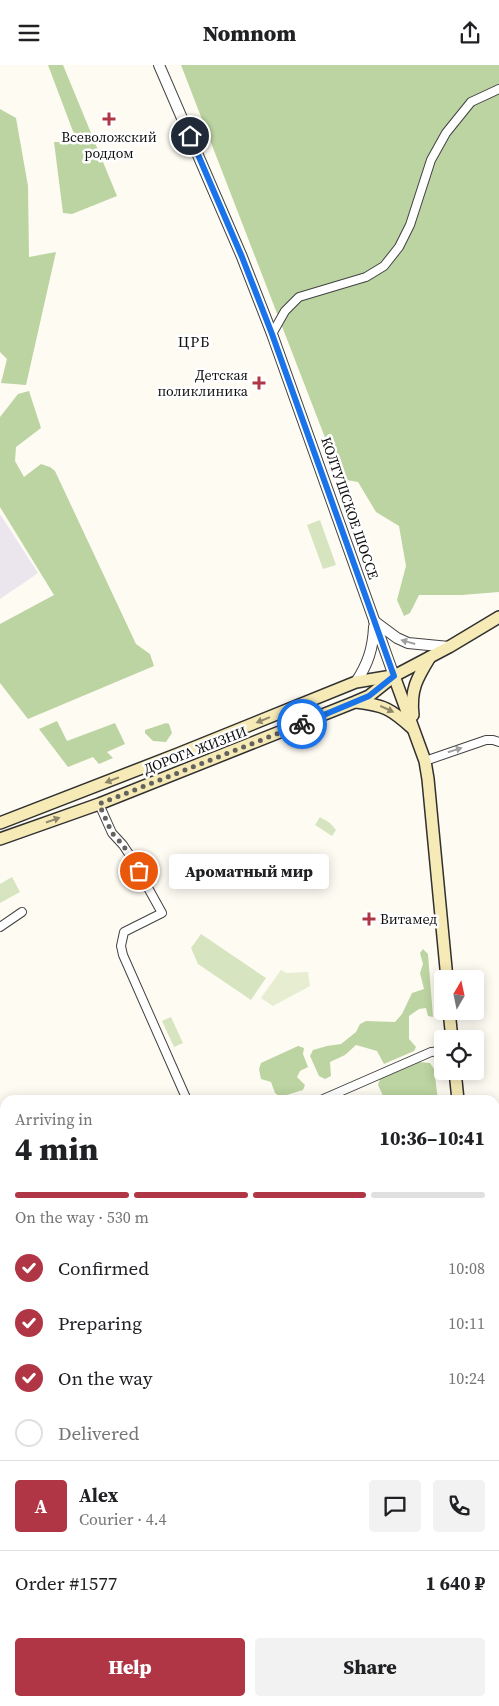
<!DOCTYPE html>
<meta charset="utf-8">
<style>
body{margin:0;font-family:"Source Serif 4",serif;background:#f2f2f2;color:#202124;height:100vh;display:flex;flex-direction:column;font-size:19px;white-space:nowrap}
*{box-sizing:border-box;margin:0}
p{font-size:16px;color:#757577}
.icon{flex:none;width:28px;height:28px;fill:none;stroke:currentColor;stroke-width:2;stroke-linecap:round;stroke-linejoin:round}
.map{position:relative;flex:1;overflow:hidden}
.drawer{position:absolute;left:0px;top:1030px;width:500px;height:611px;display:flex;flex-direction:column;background:#fff;border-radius:15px 15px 0 0;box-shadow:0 2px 12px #0003}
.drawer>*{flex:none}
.needle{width:32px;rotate:9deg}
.buttons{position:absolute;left:434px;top:905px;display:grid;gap:10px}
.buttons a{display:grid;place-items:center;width:50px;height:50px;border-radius:5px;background:#fff;box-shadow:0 2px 12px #0003;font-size:25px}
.pin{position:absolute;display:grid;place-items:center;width:42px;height:42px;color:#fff;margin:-21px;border:2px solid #fff;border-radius:50%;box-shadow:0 1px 5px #0007}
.courier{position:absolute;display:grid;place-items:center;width:50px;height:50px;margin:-25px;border:4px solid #1a73e8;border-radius:50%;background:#fff;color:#222;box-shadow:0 1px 6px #0007}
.bubble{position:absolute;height:35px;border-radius:5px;background:#fff;box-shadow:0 2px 12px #0003;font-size:16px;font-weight:800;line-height:35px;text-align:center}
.summary em{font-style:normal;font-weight:800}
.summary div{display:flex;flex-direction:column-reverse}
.summary{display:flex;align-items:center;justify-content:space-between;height:85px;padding:0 15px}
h1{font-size:32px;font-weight:800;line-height:38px}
.bar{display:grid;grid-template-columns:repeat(4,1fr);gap:8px 5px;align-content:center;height:60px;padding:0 15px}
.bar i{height:6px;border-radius:4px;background:#e0e0e0}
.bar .active{background:#b13645}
.bar p{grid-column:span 4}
.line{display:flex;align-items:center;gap:12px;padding:0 15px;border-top:1px solid #e0e0e0}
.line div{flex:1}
.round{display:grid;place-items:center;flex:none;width:52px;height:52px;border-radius:5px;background:#f2f2f2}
ol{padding:0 15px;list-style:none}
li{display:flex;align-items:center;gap:15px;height:55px}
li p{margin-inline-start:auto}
li .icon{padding:5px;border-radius:50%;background:#b13645;color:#fff;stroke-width:4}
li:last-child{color:#757577}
li i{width:28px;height:28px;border:2px solid #e0e0e0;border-radius:50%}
.cta{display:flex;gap:10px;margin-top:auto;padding:10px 15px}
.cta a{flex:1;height:58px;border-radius:5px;background:#b13645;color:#fff;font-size:20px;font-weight:800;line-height:58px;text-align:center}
.cta a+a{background:#f2f2f2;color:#202124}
header{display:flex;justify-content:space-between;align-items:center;height:65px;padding:0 15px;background:#fff;font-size:22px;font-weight:800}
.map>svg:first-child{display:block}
</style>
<header><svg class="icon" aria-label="menu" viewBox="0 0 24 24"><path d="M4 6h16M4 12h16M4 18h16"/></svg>Nomnom<svg class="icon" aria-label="share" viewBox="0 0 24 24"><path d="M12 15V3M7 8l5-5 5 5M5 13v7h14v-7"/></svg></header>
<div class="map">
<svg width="499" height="1641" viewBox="0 0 499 1641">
<rect width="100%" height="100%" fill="#fefbf3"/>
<path fill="#ebe5ed" d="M0,449L38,508L0,534Z"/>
<g fill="#d6e5c0">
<path d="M320,455L336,500L323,504L307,460Z"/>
<path d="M320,752L330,758L336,765L332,771L315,760Z"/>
<path d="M12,812L20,827L0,838V819Z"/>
<path d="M201,869L266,913L251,935L198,899L191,883Z"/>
<path d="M171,952L183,978L174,982L162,956Z"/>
</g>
<g fill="#bcd4a1">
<path d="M48,0H63L117,131L72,149L63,148L54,77H77Z"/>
<path d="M181,0H499V527L462,530H419L410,548L404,551L397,535L406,501L399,461L376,447L358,417L341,414Z"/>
<path d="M0,44L16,53L28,121L29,192L56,187L26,320L1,318L7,294L0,287Z"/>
<path d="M29,326L41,363L16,382L15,396L24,412L41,399L50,402L55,406L136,579L150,589L154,601L28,654L0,618V559L54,530L0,442V352L18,329Z"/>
<path d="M57,656L67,676L115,658L125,679L107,687L113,693L99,699L93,692L68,702L39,664Z"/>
<path d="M166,658L169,659L172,668L166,677L153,676L145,668V665Z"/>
<path d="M423,884L428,889L433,952L428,951L426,943L419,944L409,951V974L416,982L414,986L384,999L377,986L356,980L345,990L330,997L331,1011L325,1014L319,1011L310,991L313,985L327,981L341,979L356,967L360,959L366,956L395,957L402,949L412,928L424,924L420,908L423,899L420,888Z"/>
<path d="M298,981L304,983L303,989L308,1002L300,1006L297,1012L305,1020L303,1025L280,1032L275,1028L271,1017L261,1014L259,1004L261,998Z"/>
<path d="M418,997L430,998L434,1004L438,1035H385L378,1020L380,1014Z"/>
<path d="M275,1636H341L340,1641H275Z"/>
</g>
<g fill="#e6edd0">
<path d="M281,905L286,908L308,907L310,921L273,941L261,933Z"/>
<rect x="0" y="1236" width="5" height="41"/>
</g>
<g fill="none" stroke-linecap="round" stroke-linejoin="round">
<g stroke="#424242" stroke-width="10">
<g id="minor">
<path d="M272,269L285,246L299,232L366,212L384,201L399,182L410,160L431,95L446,68L471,37L499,24"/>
<path d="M425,696L486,675H493L499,677"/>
<path d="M99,739L112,768L123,780L131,792L162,848L124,867L121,881L123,890L187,1035"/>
<path d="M0,862L22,847"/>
<path d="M321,1035L431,987L442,986"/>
<path d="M0,1081H5"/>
</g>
</g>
<g stroke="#424242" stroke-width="12">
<g id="tertiary">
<path d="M159,0L242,192L272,269L394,611"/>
<path d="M374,556L397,573L408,578L449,582"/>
<path d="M356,617C368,599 373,583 374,562"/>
<path d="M495,1425L499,1423"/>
<path d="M0,1457H5"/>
</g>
</g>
<g stroke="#313131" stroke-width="14">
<g id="secondary">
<path d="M394,611L425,696L428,714L447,914"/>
<path d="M356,637C384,640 391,644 412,663"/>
<path d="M413,650C410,625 417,613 430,592"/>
<path d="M0,758L178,689L356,617L392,611"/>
<path d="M0,774L99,739L355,637L369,631L394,611L449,582L499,552"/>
<path d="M449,946L452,974"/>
<path d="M455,1006L458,1035"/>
<path d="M495,1244L499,1253"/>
</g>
</g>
<use href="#minor" stroke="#fff" stroke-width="8"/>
<use href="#tertiary" stroke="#fff" stroke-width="10"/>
<use href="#secondary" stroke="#f6eab6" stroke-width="11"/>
</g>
<defs><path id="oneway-solid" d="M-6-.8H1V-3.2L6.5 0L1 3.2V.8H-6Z" transform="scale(1.25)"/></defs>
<g fill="#9f9f9f">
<use href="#oneway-solid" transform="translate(408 577) rotate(-164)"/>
<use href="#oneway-solid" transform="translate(455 685) rotate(-18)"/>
</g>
<g fill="#8e876b">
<use href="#oneway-solid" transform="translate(387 644) rotate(25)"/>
<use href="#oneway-solid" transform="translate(263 655) rotate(158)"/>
<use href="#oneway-solid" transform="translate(112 715) rotate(159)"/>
<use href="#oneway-solid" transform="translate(53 755) rotate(-19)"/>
</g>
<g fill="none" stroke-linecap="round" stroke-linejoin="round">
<path stroke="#63625f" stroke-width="5" stroke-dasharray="0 9" d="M139,806L123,780L112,768L99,739L302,659"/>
<path stroke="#1a73e8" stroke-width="6" d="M190,71L242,192L272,269L394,611L369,631L302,659"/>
</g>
<g fill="#b13645" stroke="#fff" stroke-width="2">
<path d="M106.5 46.5h5v5h5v5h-5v5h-5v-5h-5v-5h5z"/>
<path d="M256.5 310.5h5v5h5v5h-5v5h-5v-5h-5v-5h5z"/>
<path d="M366.5 846.5h5v5h5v5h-5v5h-5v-5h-5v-5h5z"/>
</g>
<g text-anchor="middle" stroke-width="5" stroke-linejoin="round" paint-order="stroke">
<g font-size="14" fill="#0f0f0f" stroke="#fff">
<text x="109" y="77">Всеволожский<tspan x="109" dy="16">роддом</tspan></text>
<text x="248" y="315" text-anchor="end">Детская<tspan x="248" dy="16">поликлиника</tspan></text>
<text x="380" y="859" text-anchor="start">Витамед</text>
</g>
<g font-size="14" fill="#0f0f0f" stroke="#fff">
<text transform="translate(350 443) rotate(71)" y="5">КОЛТУШСКОЕ ШОССЕ</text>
<text transform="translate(195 685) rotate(-21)" y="5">ДОРОГА ЖИЗНИ</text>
</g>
<g font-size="15" letter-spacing="1" fill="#0f0f0f" stroke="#fff">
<text x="194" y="282">ЦРБ</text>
</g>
</g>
</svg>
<div class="buttons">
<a><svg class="needle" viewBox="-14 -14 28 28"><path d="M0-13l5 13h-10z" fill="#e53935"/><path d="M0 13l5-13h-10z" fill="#757577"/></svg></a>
<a><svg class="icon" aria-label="locate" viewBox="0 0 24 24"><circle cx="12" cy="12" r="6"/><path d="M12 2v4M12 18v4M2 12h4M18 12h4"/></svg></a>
</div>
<div class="pin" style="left:139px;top:806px;background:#ea580c"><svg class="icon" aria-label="bag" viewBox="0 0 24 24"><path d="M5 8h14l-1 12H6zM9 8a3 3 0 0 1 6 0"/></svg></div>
<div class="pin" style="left:190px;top:71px;background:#1f2937"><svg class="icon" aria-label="home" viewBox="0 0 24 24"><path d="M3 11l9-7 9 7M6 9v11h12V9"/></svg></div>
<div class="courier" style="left:302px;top:659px"><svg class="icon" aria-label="bike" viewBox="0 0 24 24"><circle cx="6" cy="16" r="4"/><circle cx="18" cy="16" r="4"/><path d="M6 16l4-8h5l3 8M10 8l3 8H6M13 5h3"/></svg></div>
<div class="bubble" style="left:169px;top:789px;width:160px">Ароматный мир</div>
<section class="drawer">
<div class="summary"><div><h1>4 min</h1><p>Arriving in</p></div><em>10:36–10:41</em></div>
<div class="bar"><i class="active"></i><i class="active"></i><i class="active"></i><i></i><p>On the way · 530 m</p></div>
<ol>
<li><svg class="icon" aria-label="check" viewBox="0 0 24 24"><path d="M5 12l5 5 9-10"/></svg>Confirmed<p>10:08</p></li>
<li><svg class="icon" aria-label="check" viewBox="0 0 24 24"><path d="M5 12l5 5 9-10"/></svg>Preparing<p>10:11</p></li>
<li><svg class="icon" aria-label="check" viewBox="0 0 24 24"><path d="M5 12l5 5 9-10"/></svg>On the way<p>10:24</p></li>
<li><i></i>Delivered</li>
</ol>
<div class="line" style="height:90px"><b class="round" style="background:#b13645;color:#fff">A</b><div><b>Alex</b><p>Courier · 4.4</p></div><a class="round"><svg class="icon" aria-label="chat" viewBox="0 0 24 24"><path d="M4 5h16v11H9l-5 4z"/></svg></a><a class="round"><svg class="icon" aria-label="phone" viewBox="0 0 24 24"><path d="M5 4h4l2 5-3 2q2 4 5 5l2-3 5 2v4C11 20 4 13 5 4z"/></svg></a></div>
<div class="line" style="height:65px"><div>Order #1577</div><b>1 640 ₽</b></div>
<div class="cta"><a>Help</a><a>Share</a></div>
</section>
</div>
